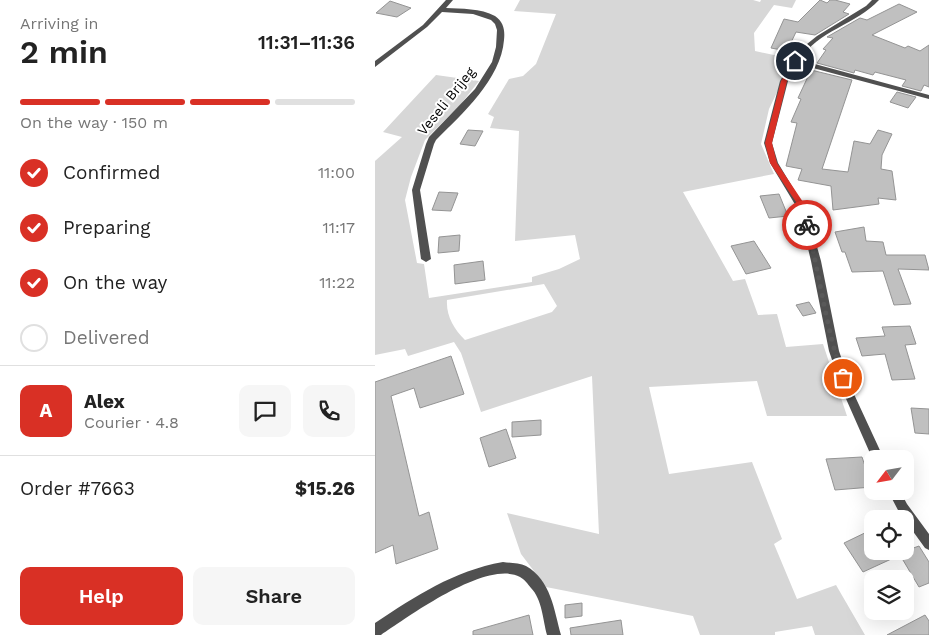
<!DOCTYPE html>
<meta charset="utf-8">
<style>
body{margin:0;font-family:"Work Sans",sans-serif;background:#f6f6f6;color:#222;height:100vh;display:flex;flex-direction:column;font-size:19px;white-space:nowrap}
*{box-sizing:border-box;margin:0}
p{font-size:16px;color:#767676}
.icon{flex:none;width:28px;height:28px;fill:none;stroke:currentColor;stroke-width:2;stroke-linecap:round;stroke-linejoin:round}
.map{position:relative;flex:1;overflow:hidden}
.sheet{display:flex;flex-direction:column;background:#fff;width:375px}
.sheet>*{flex:none}
.needle{width:32px;rotate:239deg}
.buttons{position:absolute;left:489px;top:450px;display:grid;gap:10px}
.buttons a{display:grid;place-items:center;width:50px;height:50px;border-radius:10px;background:#fff;box-shadow:0 5px 20px #0002;font-size:25px}
.pin{position:absolute;display:grid;place-items:center;width:42px;height:42px;color:#fff;margin:-21px;border:2px solid #fff;border-radius:50%;box-shadow:0 1px 5px #0007}
.courier{position:absolute;display:grid;place-items:center;width:50px;height:50px;margin:-25px;border:4px solid #d93025;border-radius:50%;background:#fff;color:#222;box-shadow:0 1px 6px #0007}
.overview em{font-style:normal;font-weight:600}
.overview div{display:flex;flex-direction:column-reverse}
.overview{display:flex;align-items:center;justify-content:space-between;height:85px;padding:0 20px}
h1{font-size:32px;font-weight:600;line-height:38px}
.bar{display:grid;grid-template-columns:repeat(4,1fr);gap:8px 5px;align-content:center;height:60px;padding:0 20px}
.bar i{height:6px;border-radius:4px;background:#e0e0e0}
.bar .on{background:#d93025}
.bar p{grid-column:span 4}
.line{display:flex;align-items:center;gap:12px;padding:0 20px;border-top:1px solid #e0e0e0}
.line div{flex:1}
.round{display:grid;place-items:center;flex:none;width:52px;height:52px;border-radius:10px;background:#f6f6f6}
ol{padding:0 20px;list-style:none}
li{display:flex;align-items:center;gap:15px;height:55px}
li p{margin-inline-start:auto}
li .icon{padding:5px;border-radius:50%;background:#d93025;color:#fff;stroke-width:4}
li:last-child{color:#767676}
li i{width:28px;height:28px;border:2px solid #e0e0e0;border-radius:50%}
.primary-button{display:flex;gap:10px;margin-top:auto;padding:10px 20px}
.primary-button a{flex:1;height:58px;border-radius:10px;background:#d93025;color:#fff;font-size:20px;font-weight:600;line-height:58px;text-align:center}
.primary-button a+a{background:#f6f6f6;color:#222}
main{display:flex;flex:1;min-height:0}
.map>svg:first-child{display:block}
</style>
<main>
<section class="sheet">
<div class="overview"><div><h1>2 min</h1><p>Arriving in</p></div><em>11:31–11:36</em></div>
<div class="bar"><i class="on"></i><i class="on"></i><i class="on"></i><i></i><p>On the way · 150 m</p></div>
<ol>
<li><svg class="icon" aria-label="check" viewBox="0 0 24 24"><path d="M5 12l5 5 9-10"/></svg>Confirmed<p>11:00</p></li>
<li><svg class="icon" aria-label="check" viewBox="0 0 24 24"><path d="M5 12l5 5 9-10"/></svg>Preparing<p>11:17</p></li>
<li><svg class="icon" aria-label="check" viewBox="0 0 24 24"><path d="M5 12l5 5 9-10"/></svg>On the way<p>11:22</p></li>
<li><i></i>Delivered</li>
</ol>
<div class="line" style="height:90px"><b class="round" style="background:#d93025;color:#fff">A</b><div><b>Alex</b><p>Courier · 4.8</p></div><a class="round"><svg class="icon" aria-label="chat" viewBox="0 0 24 24"><path d="M4 5h16v11H9l-5 4z"/></svg></a><a class="round"><svg class="icon" aria-label="phone" viewBox="0 0 24 24"><path d="M5 4h4l2 5-3 2q2 4 5 5l2-3 5 2v4C11 20 4 13 5 4z"/></svg></a></div>
<div class="line" style="height:65px"><div>Order #7663</div><b>$15.26</b></div>
<div class="primary-button"><a>Help</a><a>Share</a></div>
</section>
<div class="map">
<svg width="554" height="635" viewBox="0 0 554 635">
<rect width="100%" height="100%" fill="#fff"/>
<path fill="#d7d7d7" fill-rule="evenodd" d="M145,0H378L385,2L386,0H421L417,8L399,5L379,33L380,51L418,59L394,109L386,144L399,174L308,192L358,281L370,279L383,315L402,314L411,347L448,344L472,416H392L382,381L274,387L294,474L377,462L407,539L399,544L422,599L461,585L490,635H440L437,626L400,632V635H325L318,616L171,587L146,554L132,513L224,534L217,376L106,412L86,353L79,342L33,356L30,349L0,355V161L27,137L8,132L61,75L104,81L85,105L50,140L36,177L30,200L42,263L49,264L54,298L157,282V277L184,269L205,259L200,235L140,241L144,131L115,128L119,117L113,114L134,79L148,76L161,64L181,14L139,11ZM169,284L182,306L177,312L90,340C79,329 71,316 72,300Z"/>
<g fill="#c0c0c0" stroke="#949494">
<path d="M445,0L452,3L455,0H460L475,4L468,12L474,14L440,35L421,32L412,51L396,48L409,19L423,22Z"/>
<path d="M15,1L36,8L22,17L1,13Z"/>
<path d="M524,4L542,12L497,35L530,48L533,46L545,51L554,45V87L549,85L546,91L527,86L531,80L500,72L498,75L480,70L479,73L442,63L451,50L448,49L458,38L452,37L485,18L492,20Z"/>
<path d="M436,70L477,80L447,169L473,172L479,141L495,144L503,130L517,134L507,155L506,169L517,171L521,200L503,198L504,204L458,210L456,186L423,180L427,169L411,166L422,123L416,122L426,99L423,98Z"/>
<path d="M522,92L541,97L533,108L515,102Z"/>
<path d="M93,130L108,131L100,146L85,144Z"/>
<path d="M64,192L83,193L76,211L57,210Z"/>
<path d="M404,194L413,216L394,218L385,196Z"/>
<path d="M489,227L491,241L508,242L511,255H550L554,270L523,269L536,304L519,305L508,271L477,272L470,252H467L460,232Z"/>
<path d="M85,235L84,251L63,253L64,237Z"/>
<path d="M379,241L396,268L371,274L356,246Z"/>
<path d="M108,261L110,280L80,284L79,265Z"/>
<path d="M434,302L441,313L428,316L421,305Z"/>
<path d="M535,326L541,344L530,345L540,379L517,380L510,354L487,356L481,338L510,336L507,327Z"/>
<path d="M76,356L89,394L45,408L39,388L16,396L44,516L54,512L63,549L21,564L18,545L0,553V382Z"/>
<path d="M536,408L554,409V434L540,433Z"/>
<path d="M166,420V435L137,437V422Z"/>
<path d="M131,429L141,458L114,467L105,438Z"/>
<path d="M487,457L497,487L460,490L451,459Z"/>
<path d="M498,529V551H530L544,546L554,562V583L544,587L525,555L488,572L469,543Z"/>
<path d="M207,603V616L190,618V605Z"/>
<path d="M154,615L158,635H98V631Z"/>
<path d="M550,615L554,621V635H512Z"/>
<path d="M246,620L248,635H196L195,628Z"/>
</g>
<g fill="none" stroke-linecap="round" stroke-linejoin="round">
<g fill="#505050" fill-rule="evenodd">
<path d="M71,0H78L71,8C86,9 106,8 120,16C129,22 130,31 129,40C126,79 87,114 61,140L59,144L45,190L56,259L51,262L46,259L37,190L51,144L54,137L100,89L117,62L121,47L122,30L120,24L116,20L98,14L67,12L52,27L0,67V61L48,25Z"/>
<path d="M497,0H504C482,24 442,31 425,60L554,95V99L423,64L413,81L397,143L403,163L432,211L446,261L464,351L478,392L509,459L498,460L468,392L454,351L436,261L424,211L395,163L389,143L405,81L422,52L442,36L491,6Z"/>
<path d="M513,491H525L532,504L554,534V550L550,548L524,512Z"/>
<path d="M128,562C135,563 145,563 151,566C176,580 179,610 186,635H172C168,620 167,599 156,588C153,584 149,579 145,577C112,559 33,617 6,635H0V623C41,596 78,571 128,562Z"/>
</g>
</g>
<path fill="#d93025" d="M420,59L423,61L412,81L397,143L402,163L428,202L435,225L432,227L428,225L421,202L395,163L390,143L406,81Z"/>
<g fill="none" stroke-linecap="round" stroke-linejoin="round">
<path stroke="#595959" stroke-width="5" stroke-dasharray="0 9" d="M432,225C445,276 451,329 468,378"/>
</g>
<g text-anchor="middle" stroke-width="4" stroke-linejoin="round" paint-order="stroke">
<g font-size="14" fill="#000" stroke="#fff">
<text transform="translate(71 101) rotate(-51)" y="5">Veseli Brijeg</text>
</g>
</g>
</svg>
<div class="buttons">
<a><svg class="needle" viewBox="-14 -14 28 28"><path d="M0-13l5 13h-10z" fill="#e53935"/><path d="M0 13l5-13h-10z" fill="#767676"/></svg></a>
<a><svg class="icon" aria-label="locate" viewBox="0 0 24 24"><circle cx="12" cy="12" r="6"/><path d="M12 2v4M12 18v4M2 12h4M18 12h4"/></svg></a>
<a><svg class="icon" aria-label="layers" viewBox="0 0 24 24"><path d="M12 4l9 5-9 5-9-5zM3 14l9 5 9-5"/></svg></a>
</div>
<div class="pin" style="left:468px;top:378px;background:#ea580c"><svg class="icon" aria-label="bag" viewBox="0 0 24 24"><path d="M5 8h14l-1 12H6zM9 8a3 3 0 0 1 6 0"/></svg></div>
<div class="pin" style="left:420px;top:61px;background:#1f2937"><svg class="icon" aria-label="home" viewBox="0 0 24 24"><path d="M3 11l9-7 9 7M6 9v11h12V9"/></svg></div>
<div class="courier" style="left:432px;top:225px"><svg class="icon" aria-label="bike" viewBox="0 0 24 24"><circle cx="6" cy="16" r="4"/><circle cx="18" cy="16" r="4"/><path d="M6 16l4-8h5l3 8M10 8l3 8H6M13 5h3"/></svg></div>
</div>
</main>
